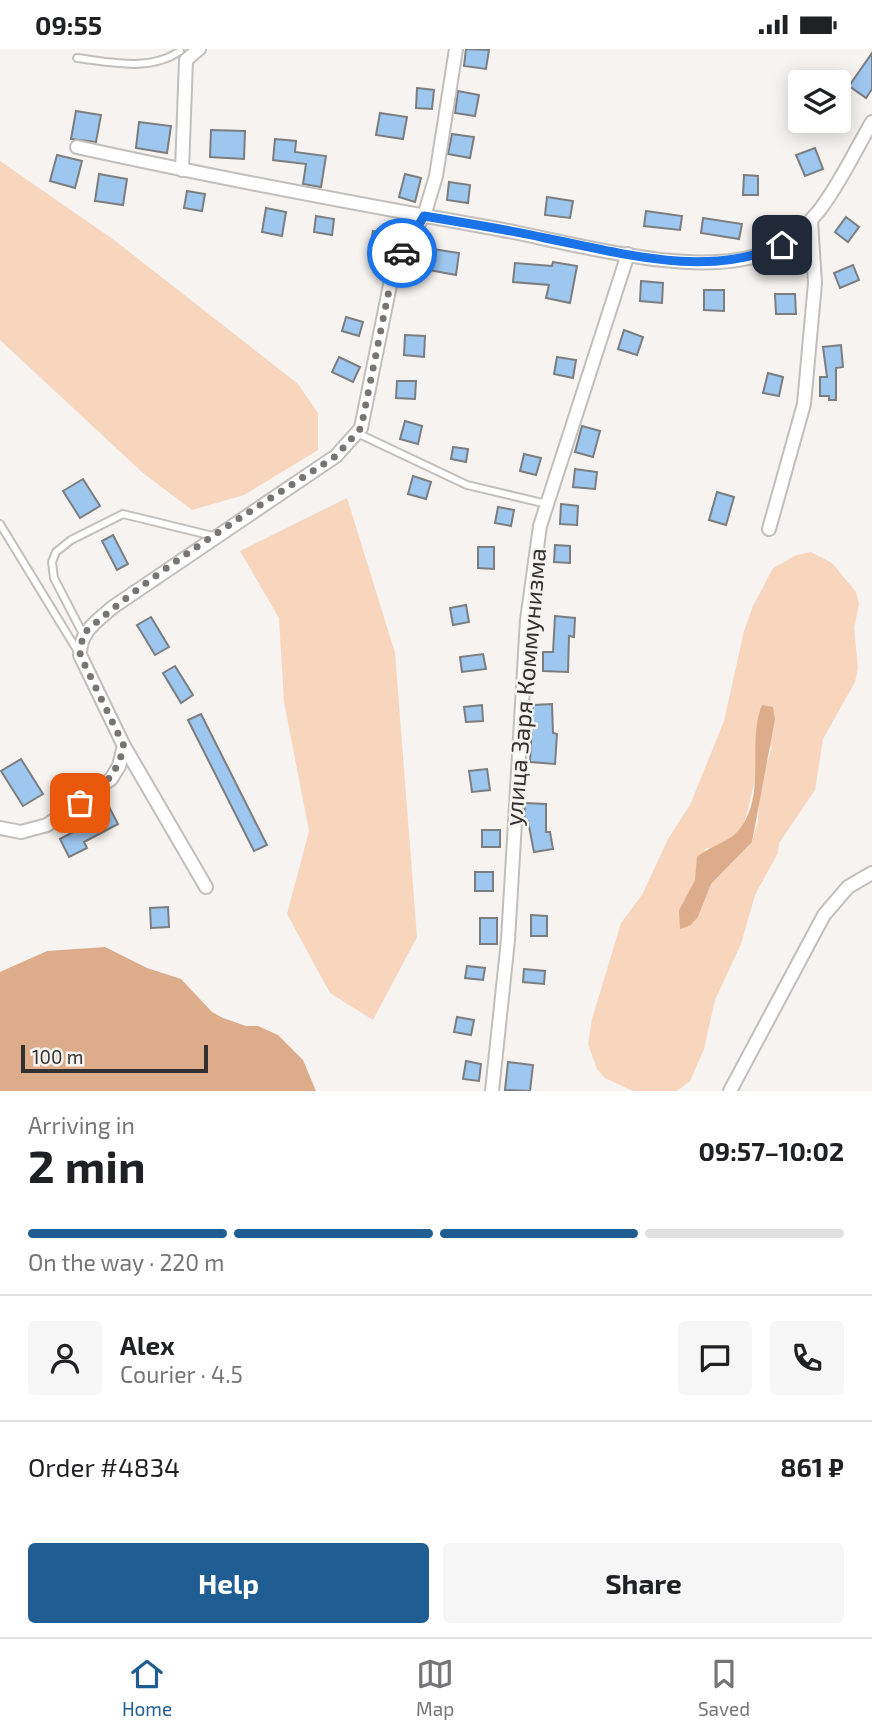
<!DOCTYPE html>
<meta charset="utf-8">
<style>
body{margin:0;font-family:"Exo 2",sans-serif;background:#f6f6f6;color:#202124;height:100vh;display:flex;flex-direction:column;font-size:26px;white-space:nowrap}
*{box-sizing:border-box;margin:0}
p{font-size:23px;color:#757577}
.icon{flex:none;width:38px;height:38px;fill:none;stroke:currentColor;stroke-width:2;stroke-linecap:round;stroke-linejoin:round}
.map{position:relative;height:1042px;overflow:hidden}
.panel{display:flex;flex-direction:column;background:#fff;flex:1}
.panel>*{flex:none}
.tools{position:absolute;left:788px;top:21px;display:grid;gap:14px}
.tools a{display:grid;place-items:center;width:63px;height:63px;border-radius:7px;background:#fff;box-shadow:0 4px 18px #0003;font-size:35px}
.scale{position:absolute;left:21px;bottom:18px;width:187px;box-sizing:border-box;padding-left:7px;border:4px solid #323130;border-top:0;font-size:19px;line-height:24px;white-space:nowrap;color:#323130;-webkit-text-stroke:5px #f6f3f0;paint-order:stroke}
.pin{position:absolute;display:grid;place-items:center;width:60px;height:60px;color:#fff;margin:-30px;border-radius:14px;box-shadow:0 4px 10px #0006}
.courier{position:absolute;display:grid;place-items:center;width:70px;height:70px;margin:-35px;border:5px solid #1a73e8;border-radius:50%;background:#fff;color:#222;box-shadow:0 2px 9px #0007}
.summary em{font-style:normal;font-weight:700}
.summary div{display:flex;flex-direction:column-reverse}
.summary{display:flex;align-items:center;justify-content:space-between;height:119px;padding:0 28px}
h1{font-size:46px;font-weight:700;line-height:52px}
.bar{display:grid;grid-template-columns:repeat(4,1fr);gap:10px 7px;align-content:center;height:84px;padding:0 28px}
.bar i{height:9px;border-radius:5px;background:#e0e0e0}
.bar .selected{background:#1f5d93}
.bar p{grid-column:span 4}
.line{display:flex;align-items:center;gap:18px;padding:0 28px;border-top:2px solid #e0e0e0}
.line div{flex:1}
.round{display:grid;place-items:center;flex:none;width:74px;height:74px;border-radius:7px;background:#f6f6f6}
.primary-button{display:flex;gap:14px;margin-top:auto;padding:14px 28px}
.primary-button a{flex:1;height:80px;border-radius:7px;background:#1f5d93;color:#fff;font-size:28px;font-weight:700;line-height:80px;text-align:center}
.primary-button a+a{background:#f6f6f6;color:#202124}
.status{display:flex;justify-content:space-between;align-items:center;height:49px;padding:0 35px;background:#fff;direction:ltr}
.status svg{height:19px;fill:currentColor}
.tab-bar{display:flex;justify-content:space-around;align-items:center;height:98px;border-top:2px solid #e0e0e0;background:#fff;font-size:19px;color:#757577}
.tab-bar a{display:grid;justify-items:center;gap:4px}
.tab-bar .selected{color:#1f5d93}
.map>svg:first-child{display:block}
</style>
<div class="status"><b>09:55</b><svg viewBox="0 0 49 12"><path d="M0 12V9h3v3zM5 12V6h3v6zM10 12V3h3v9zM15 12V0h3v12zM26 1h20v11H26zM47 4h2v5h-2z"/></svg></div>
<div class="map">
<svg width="872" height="1042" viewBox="0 0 872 1042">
<rect width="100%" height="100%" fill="#f6f3f0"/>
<g fill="#f8d5bd" fill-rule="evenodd">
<path d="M0,112L114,191L297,334L318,364V401L244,446L192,461L143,424L0,291Z"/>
<path d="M347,449L395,604L417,888L373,971L330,944L287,865L309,782L284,653L279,569L240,502Z"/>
<path d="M811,503L832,514L856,543L859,555L854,579L858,619L855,633L823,690L815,741L779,794L778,804L755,846L741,895L715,951L704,1000L690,1032L677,1042H633L605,1029L597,1020L588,995L592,970L621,874L642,846L668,790L690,756L724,672L744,582L753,557L773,519L797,506ZM773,694L760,738L758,772L752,793L711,835L698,868L691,876L679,861L695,831L705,800C752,789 744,765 756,729C759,717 767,705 773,694Z"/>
</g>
<g fill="#ddad8b">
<path d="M762,656L773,658L775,670L752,793L711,835L698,868L691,876L680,880L679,861L695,831L697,808C709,797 726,795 738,782C768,746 746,696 762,656Z"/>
<path d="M105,898L147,919L181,930L212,963L223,969L246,977H258L278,986L303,1011L316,1042H0V923L47,902Z"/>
</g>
<g fill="#9ec7f0" stroke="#7b7d7f" stroke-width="2">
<path d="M466,0L489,1L486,20L464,17Z"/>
<path d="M872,4V40L866,49L849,37Z"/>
<path d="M417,39L434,41L432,60L416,59Z"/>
<path d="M458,42L479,46L475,67L455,64Z"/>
<path d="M76,62L101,66L96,93L71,90Z"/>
<path d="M380,64L407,68L403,90L376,86Z"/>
<path d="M139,73L171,77L167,104L136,99Z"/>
<path d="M211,81L245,82L244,110L210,108Z"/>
<path d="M452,85L474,88L470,109L448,105Z"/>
<path d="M275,90L296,92L295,103L326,107L321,138L303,135L306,115L273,111Z"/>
<path d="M815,99L823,120L805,127L796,106Z"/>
<path d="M57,106L82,112L75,139L50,132Z"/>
<path d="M99,125L127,130L123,156L95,152Z"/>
<path d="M405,125L421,129L415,153L399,148Z"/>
<path d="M744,126L758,127V146H743Z"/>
<path d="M449,133L470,136L468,154L447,151Z"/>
<path d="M187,142L205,145L202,162L184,159Z"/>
<path d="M547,148L573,152L570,169L545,166Z"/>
<path d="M266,159L286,163L282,187L262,183Z"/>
<path d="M646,162L682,167L680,181L644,177Z"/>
<path d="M316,167L334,170L332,186L314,183Z"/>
<path d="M846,168L859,178L848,193L835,183Z"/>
<path d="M703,169L742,175L739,190L701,184Z"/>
<path d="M373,182L390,185L387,203L370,200Z"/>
<path d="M433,200L459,204L456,226L429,221Z"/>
<path d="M553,213L577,217L570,254L546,249L549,236L513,233L515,214L552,217Z"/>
<path d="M853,216L859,231L840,239L834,224Z"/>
<path d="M641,232L663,234L662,254L640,252Z"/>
<path d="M704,241H724V262L704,261Z"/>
<path d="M775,245H795L796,265H776Z"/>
<path d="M346,268L363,273L359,287L342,282Z"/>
<path d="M624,281L643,288L637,306L618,300Z"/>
<path d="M405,286L425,287L424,308L404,306Z"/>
<path d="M841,296L843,318L836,319V351H829V347H820V328H827L823,298Z"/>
<path d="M339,308L360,318L353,333L332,323Z"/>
<path d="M557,308L576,311L573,329L554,325Z"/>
<path d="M768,324L783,328L779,347L763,344Z"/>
<path d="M397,332H416L415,350L396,349Z"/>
<path d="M405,372L422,377L418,395L400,390Z"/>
<path d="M582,377L600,382L593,408L575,403Z"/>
<path d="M453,398L468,400L466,413L451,410Z"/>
<path d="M524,405L541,409L536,426L520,422Z"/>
<path d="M575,420L597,423L595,440L573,438Z"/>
<path d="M413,427L431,433L426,450L408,445Z"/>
<path d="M83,430L100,457L80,469L63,442Z"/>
<path d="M717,443L734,448L726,476L709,471Z"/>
<path d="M561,455L578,457L577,476L560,475Z"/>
<path d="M498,458L514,461L511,477L495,474Z"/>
<path d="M113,486L128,515L117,521L102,492Z"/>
<path d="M555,496L570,497V514L554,513Z"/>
<path d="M478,498H494V520L478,519Z"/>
<path d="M466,556L469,573L453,576L450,559Z"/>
<path d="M555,567L575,569L574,588L569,587L568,623L543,622V603H553Z"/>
<path d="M151,568L169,598L155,606L137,576Z"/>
<path d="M483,605L486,620L462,623L460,608Z"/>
<path d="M175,617L193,646L181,654L163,624Z"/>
<path d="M552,655L553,684L557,685L555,715L530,713L533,656Z"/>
<path d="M482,656L483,672L466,673L464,658Z"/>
<path d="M201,665L267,796L254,802L188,671Z"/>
<path d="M21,710L43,745L23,757L1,722Z"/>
<path d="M487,720L490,741L472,743L469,722Z"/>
<path d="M106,752L118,775L84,793L87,799L69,808L60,790L90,774L84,763Z"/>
<path d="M525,754L546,755V783H550L553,800L534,803L528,772H524Z"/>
<rect x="482" y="781" width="18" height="17"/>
<rect x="475" y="823" width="18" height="19"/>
<path d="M168,858L169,878L151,879L150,859Z"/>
<path d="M531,866L547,867V887H531Z"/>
<rect x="480" y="869" width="17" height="26"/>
<path d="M467,917L485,919L483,931L465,929Z"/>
<path d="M524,920L545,922L544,935L523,933Z"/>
<path d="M457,968L474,971L471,986L454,983Z"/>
<path d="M466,1012L481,1015L479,1032L463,1030Z"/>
<path d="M508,1013L533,1016L530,1042L505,1041Z"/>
</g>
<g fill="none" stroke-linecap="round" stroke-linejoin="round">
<g stroke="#c1bebc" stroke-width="10">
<g id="lane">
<path d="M77,9C111,13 150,23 180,2"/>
<path d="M357,384L467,436L547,455"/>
<path d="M0,475L77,601"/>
<path d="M83,585L54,529L52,513L56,503L71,491L123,465L213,487"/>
</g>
</g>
<g stroke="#c1bebc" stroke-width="16">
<g id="street">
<path d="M77,98C217,129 357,155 498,180C569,193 696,231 764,204C822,181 842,123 872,73"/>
<path d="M182,121L186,11L199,0"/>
<path d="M769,480L804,355L815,234L811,173"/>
<path d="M0,779L21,783L47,776L111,730L119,717L124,697"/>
<path d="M206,838L124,697L80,606C80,582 96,573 113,558L336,407L361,379L390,236L410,186L424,167L436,127L456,0"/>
<path d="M492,1042L508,891L527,571L540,477L628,205"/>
<path d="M730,1042L824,866L848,838L872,824"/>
</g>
</g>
<use href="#lane" stroke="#fff" stroke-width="6"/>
<use href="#street" stroke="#fff" stroke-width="12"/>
</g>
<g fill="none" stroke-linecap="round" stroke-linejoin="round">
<path stroke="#777573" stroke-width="7" stroke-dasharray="0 12.6" d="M80,754C104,738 117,725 124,697L80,606L83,585C160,517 250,463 336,407L361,379L390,236L402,204"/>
<path stroke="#1a73e8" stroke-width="9" d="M402,204L424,167C464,174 505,180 545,189C622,204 707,230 782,196"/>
</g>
<g text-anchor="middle" stroke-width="5" stroke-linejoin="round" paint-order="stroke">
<g font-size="24" fill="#323130" stroke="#f6f3f0">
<text transform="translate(526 638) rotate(-85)" y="8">улица Заря Коммунизма</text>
</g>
</g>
</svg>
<div class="tools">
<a><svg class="icon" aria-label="layers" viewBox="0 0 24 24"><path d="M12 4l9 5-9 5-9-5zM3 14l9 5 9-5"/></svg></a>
</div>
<div class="scale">100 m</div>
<div class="pin" style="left:80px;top:754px;background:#ea580c"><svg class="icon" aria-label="bag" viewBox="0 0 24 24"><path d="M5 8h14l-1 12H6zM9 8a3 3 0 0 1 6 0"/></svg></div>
<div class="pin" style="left:782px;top:196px;background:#1f2937"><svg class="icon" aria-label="home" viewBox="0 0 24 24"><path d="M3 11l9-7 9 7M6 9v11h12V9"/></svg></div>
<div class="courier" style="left:402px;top:204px"><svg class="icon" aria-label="car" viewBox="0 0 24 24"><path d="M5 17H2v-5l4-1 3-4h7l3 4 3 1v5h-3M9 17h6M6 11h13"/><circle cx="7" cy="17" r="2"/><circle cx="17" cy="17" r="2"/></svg></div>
</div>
<section class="panel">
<div class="summary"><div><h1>2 min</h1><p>Arriving in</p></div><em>09:57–10:02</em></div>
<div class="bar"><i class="selected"></i><i class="selected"></i><i class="selected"></i><i></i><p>On the way · 220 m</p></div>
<div class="line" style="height:126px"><a class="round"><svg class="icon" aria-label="person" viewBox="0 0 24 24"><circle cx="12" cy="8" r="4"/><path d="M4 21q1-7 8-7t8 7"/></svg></a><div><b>Alex</b><p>Courier · 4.5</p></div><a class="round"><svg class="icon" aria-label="chat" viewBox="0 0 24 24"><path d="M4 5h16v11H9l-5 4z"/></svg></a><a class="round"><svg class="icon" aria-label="phone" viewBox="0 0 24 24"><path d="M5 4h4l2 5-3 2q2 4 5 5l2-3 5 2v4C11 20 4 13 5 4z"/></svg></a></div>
<div class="line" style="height:91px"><div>Order #4834</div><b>861 ₽</b></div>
<div class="primary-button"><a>Help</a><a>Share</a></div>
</section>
<nav class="tab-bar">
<a class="selected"><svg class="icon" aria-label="home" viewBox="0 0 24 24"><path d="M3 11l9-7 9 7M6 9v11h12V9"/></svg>Home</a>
<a><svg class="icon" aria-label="map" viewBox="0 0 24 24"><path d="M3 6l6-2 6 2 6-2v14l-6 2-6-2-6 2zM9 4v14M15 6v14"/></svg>Map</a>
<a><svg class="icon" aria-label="saved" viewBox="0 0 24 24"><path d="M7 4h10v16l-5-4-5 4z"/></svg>Saved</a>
</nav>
